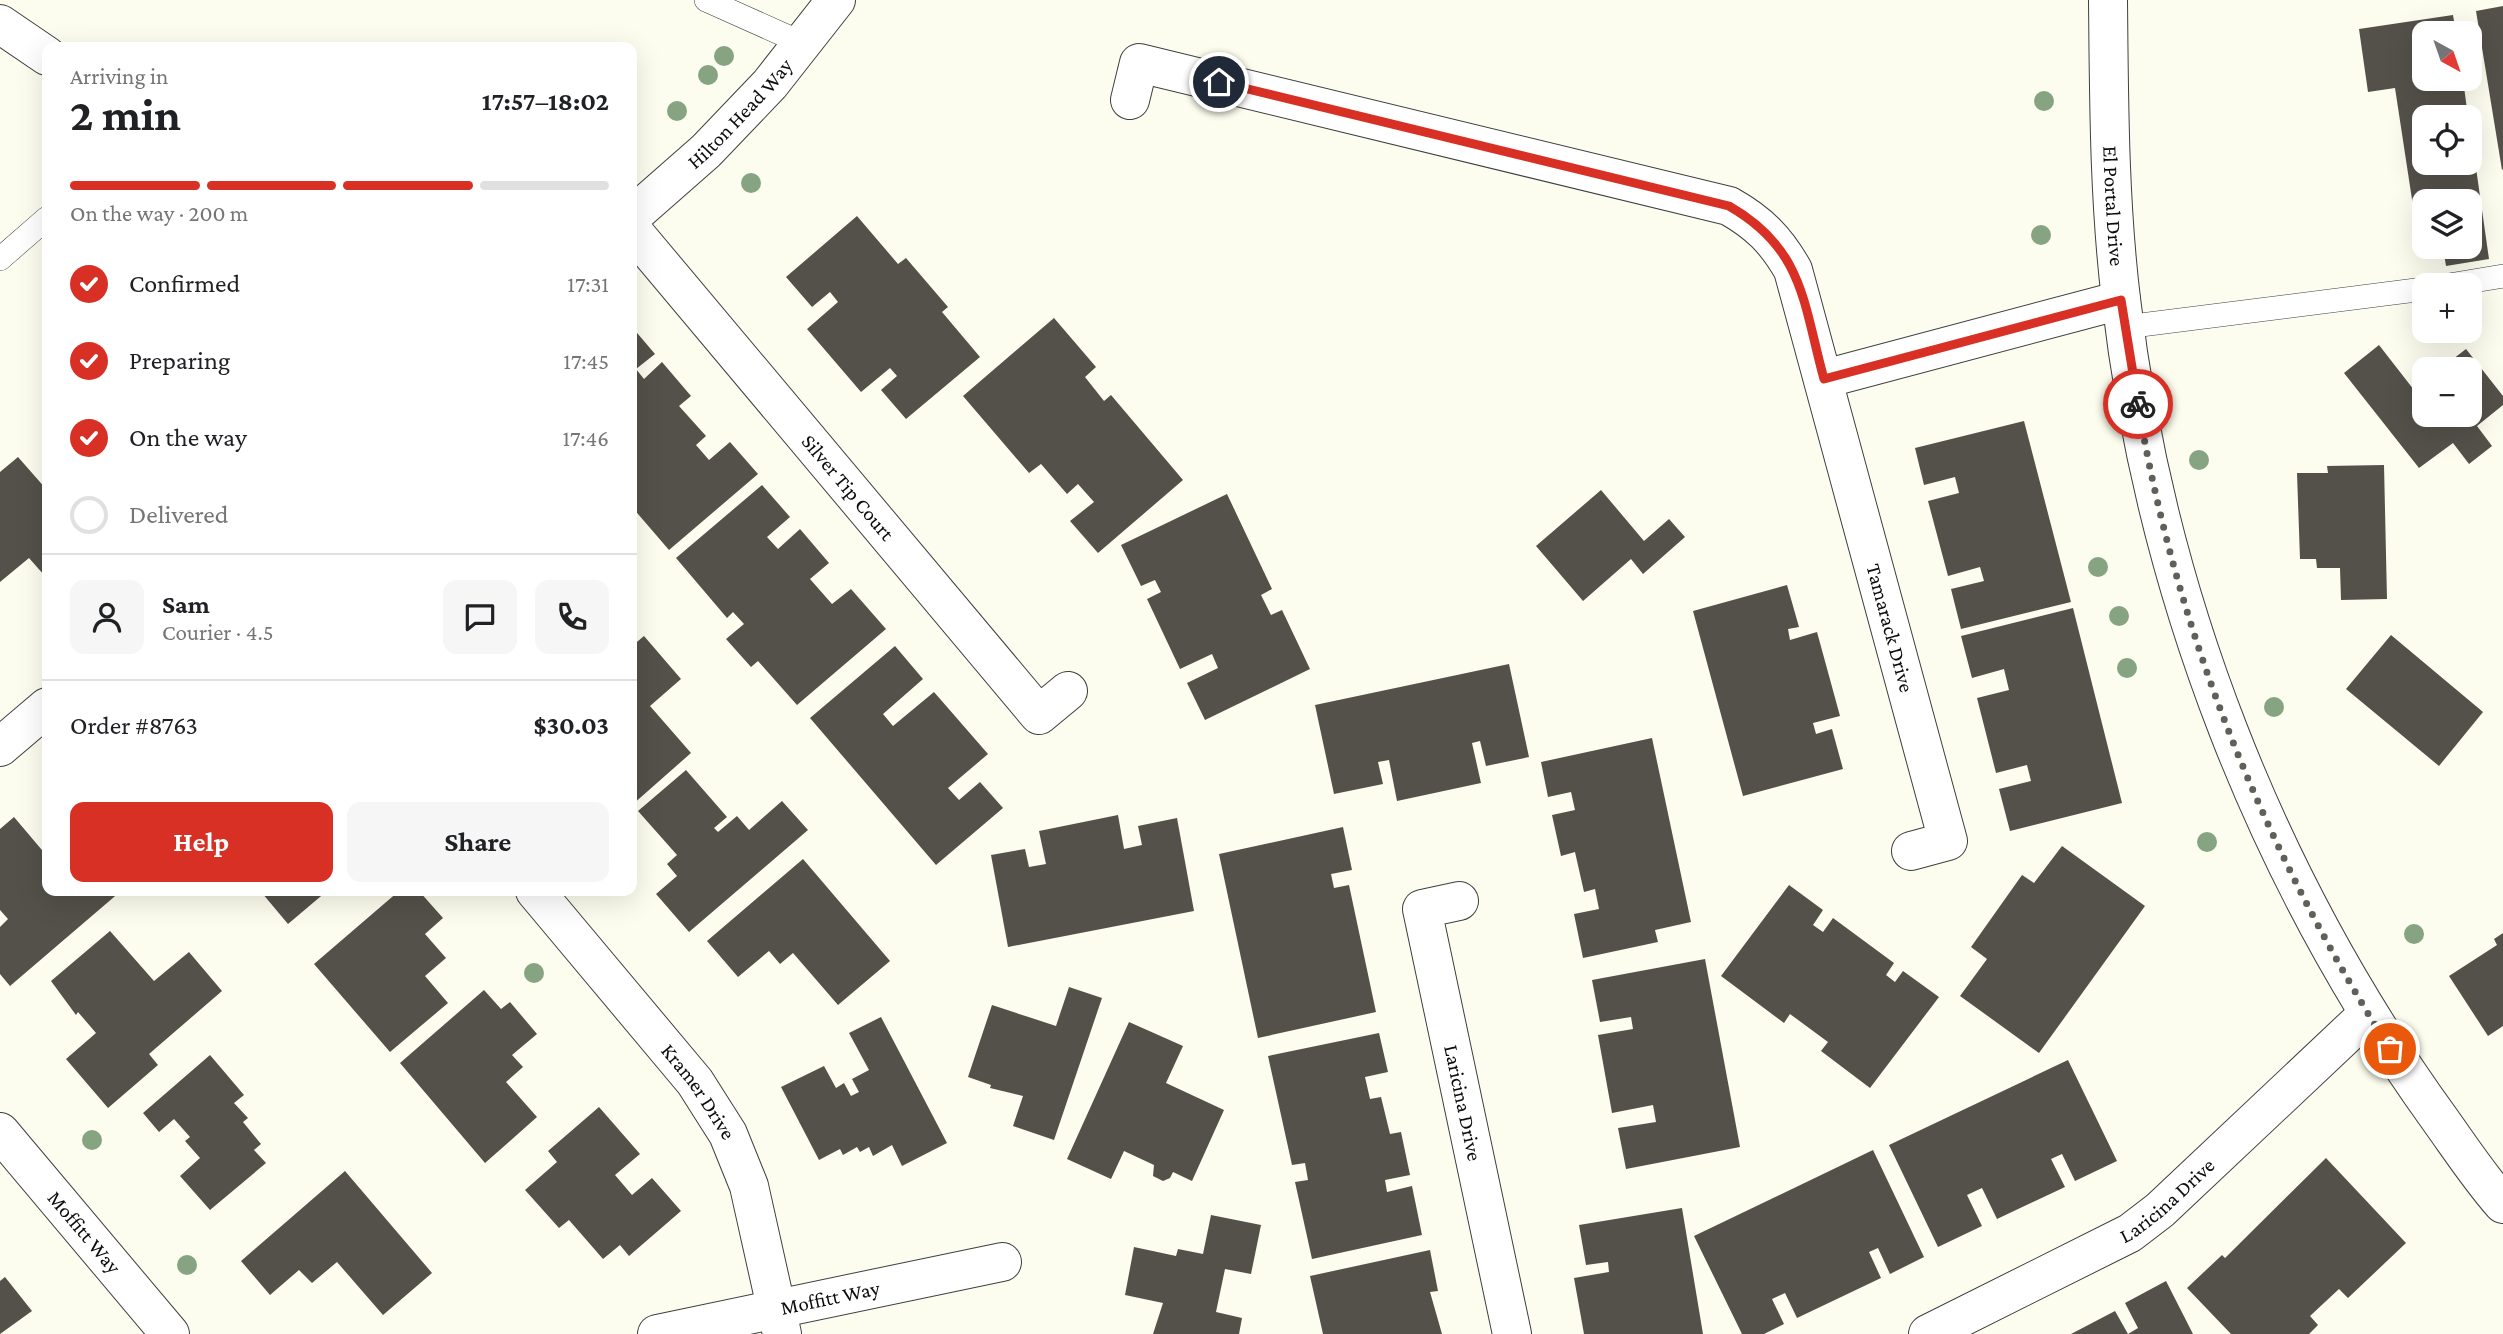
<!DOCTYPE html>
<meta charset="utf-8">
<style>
body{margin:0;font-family:"Crimson Pro",serif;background:#f6f6f6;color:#202124;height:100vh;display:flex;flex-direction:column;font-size:26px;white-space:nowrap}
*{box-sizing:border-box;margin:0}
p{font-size:23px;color:#757577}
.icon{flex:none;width:38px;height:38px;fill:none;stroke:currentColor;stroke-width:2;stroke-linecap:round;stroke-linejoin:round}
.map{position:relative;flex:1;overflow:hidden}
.details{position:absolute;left:42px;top:42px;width:595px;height:854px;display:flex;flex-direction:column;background:#fff;border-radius:14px;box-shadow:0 7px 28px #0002}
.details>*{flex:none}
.needle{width:46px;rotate:140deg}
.controls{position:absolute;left:2412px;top:21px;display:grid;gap:14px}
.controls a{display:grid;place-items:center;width:70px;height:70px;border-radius:14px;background:#fff;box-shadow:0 7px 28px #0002;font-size:35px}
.pin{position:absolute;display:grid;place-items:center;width:60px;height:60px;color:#fff;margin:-30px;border:4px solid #fff;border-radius:50%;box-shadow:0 2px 7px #0007}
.courier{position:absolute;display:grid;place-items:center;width:70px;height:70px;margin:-35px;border:5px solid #d93025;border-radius:50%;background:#fff;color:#222;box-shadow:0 2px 9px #0007}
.overview em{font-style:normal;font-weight:700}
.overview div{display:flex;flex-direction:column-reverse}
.overview{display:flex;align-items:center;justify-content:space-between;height:119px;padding:0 28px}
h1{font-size:46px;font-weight:700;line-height:52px}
.bar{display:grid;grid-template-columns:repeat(4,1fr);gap:10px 7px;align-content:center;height:84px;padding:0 28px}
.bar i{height:9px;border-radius:5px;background:#e0e0e0}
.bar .on{background:#d93025}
.bar p{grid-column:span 4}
.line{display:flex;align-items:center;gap:18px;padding:0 28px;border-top:2px solid #e0e0e0}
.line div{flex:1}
.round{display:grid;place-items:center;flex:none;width:74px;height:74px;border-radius:14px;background:#f6f6f6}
ol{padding:0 28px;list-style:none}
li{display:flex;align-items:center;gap:21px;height:77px}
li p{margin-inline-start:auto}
li .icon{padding:7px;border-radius:50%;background:#d93025;color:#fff;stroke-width:4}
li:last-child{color:#757577}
li i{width:38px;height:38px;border:4px solid #e0e0e0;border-radius:50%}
.primary-button{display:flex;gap:14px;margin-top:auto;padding:14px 28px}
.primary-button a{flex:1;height:80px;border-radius:14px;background:#d93025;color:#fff;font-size:28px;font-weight:700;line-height:80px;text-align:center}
.primary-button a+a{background:#f6f6f6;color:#202124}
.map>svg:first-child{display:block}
</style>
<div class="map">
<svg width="2503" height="1334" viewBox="0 0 2503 1334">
<rect width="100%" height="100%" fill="#fcfdee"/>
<g fill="#54504a">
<path d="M2503,6V169L2502,170L2476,11Z"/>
<path d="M2453,15L2456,33H2424V79H2463L2468,117H2424V163H2469L2471,133L2489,259L2446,266L2443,247H2469V201H2424V218L2415,219L2395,88L2368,92L2359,29Z"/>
<path d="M857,216L898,264L906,258L948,307L942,312L980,357L906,419L881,390L897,376L890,368L861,392L807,329L838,302L830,292L812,307L786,277Z"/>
<path d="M1054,318L1096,367L1085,377L1104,401L1111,395L1183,480L1098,553L1070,521L1094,502L1078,484L1067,494L1041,464L1029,473L963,396Z"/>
<path d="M632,327L655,354L636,369L644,379L662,362L691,396L679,406L706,436L696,445L709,460L730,442L758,474L669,550L632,507Z"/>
<path d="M2379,345L2414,390L2424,382V415H2469V369H2440L2466,349L2503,396V405L2477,426L2492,446L2469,464L2453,443L2419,468L2344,373Z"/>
<path d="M2024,421L2071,602L1961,629L1951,589L1984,581L1980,567L1948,576L1928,501L1959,493L1955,477L1924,485L1915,448Z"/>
<path d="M18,457L47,490V572L44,575L29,558L0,582V472Z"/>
<path d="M2384,465L2387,599L2341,600L2340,568H2317L2316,559H2300L2297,473H2328L2327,466Z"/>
<path d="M762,485L790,517L767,537L778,549L800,529L829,563L810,579L832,604L851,589L886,629L797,705L758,661L751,667L726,639L744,624L733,612L727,618L676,558Z"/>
<path d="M1601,490L1644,541L1669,519L1685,537L1643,574L1631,559L1583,601L1536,546Z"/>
<path d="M1227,494L1272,589L1261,595L1271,615L1282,610L1310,669L1205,720L1187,683L1218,668L1212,654L1180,669L1147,599L1161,592L1155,580L1141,586L1121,545Z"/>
<path d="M1787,585L1799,627L1788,629L1790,640L1817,632L1840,716L1813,723L1816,734L1832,729L1843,769L1743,796L1693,611Z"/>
<path d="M2073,608L2122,803L2010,831L1999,789L2031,781L2027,765L1996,773L1977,698L2009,690L2004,669L1972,678L1961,636Z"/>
<path d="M2391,635L2483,712L2439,766L2346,689Z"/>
<path d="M644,636L681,679L650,706L691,753L632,805V646Z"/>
<path d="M895,646L923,679L883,714L893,726L934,692L988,754L948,788L959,800L980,782L1003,808L936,865L810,718Z"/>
<path d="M1509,664L1529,757L1486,766L1480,741L1472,743L1481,783L1397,801L1389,760L1378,762L1383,784L1334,794L1315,705Z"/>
<path d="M1652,738L1691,922L1655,930L1658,942L1583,958L1574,914L1599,909L1595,889L1584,892L1575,852L1561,856L1552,815L1575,810L1571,792L1548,797L1541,762Z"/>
<path d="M686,770L727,817L714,828L718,832L737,816L749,830L782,801L808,830L689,932L656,894L677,876L667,864L677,855L638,811Z"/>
<path d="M1118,815L1124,849L1142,845L1138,826L1177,818L1194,911L1008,947L991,855L1025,849L1029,867L1046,864L1039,831Z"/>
<path d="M14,817L47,856V891H121L10,986L0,974V927L8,919L0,910V829Z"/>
<path d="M1343,827L1352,870L1331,874L1334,888L1349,885L1376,1012L1258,1038L1219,854Z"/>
<path d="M2062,846L2145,906L2039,1053L1960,996L1987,959L1971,947L2022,875L2034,883Z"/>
<path d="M803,859L890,961L838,1005L793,953L780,964L769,951L738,977L707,941Z"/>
<path d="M1789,885L1823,910L1813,925L1823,932L1833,918L1894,963L1886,975L1895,982L1903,971L1939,997L1870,1088L1821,1051L1828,1042L1790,1014L1784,1023L1721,976Z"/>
<path d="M265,891H327L288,924L262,893Z"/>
<path d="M399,891H419L443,918L425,934L446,958L425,976L448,1003L390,1052L314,964Z"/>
<path d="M110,931L154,981L189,952L222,991L149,1054L158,1065L108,1108L66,1059L96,1033L78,1012L76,1015L51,981Z"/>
<path d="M2503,933V1026L2488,1036L2449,976L2497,945L2494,939Z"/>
<path d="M1705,959L1740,1147L1626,1169L1618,1128L1656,1122L1653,1105L1612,1113L1598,1035L1633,1029L1631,1017L1600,1022L1592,980Z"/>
<path d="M1069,987L1102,998L1054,1140L1013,1126L1023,1096L990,1088L991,1085L968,1077L992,1005L1056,1026Z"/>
<path d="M484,990L501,1009L510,1002L537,1034L512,1055L523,1067L506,1082L537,1117L485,1163L400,1063Z"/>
<path d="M881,1017L947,1143L902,1166L892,1145L873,1156L869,1147L860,1152L857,1147L843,1155L840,1149L819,1160L781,1087L824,1066L836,1088L844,1083L851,1096L859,1092L852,1079L869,1070L849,1033Z"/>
<path d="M1129,1022L1183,1046L1166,1083L1224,1110L1192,1181L1173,1172L1170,1178L1163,1181L1153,1176L1154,1165L1124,1151L1111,1179L1067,1159Z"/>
<path d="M1379,1033L1388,1072L1365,1077L1370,1099L1381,1097L1390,1134L1401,1132L1410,1175L1385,1180L1387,1192L1412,1186L1422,1235L1312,1259L1295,1182L1308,1180L1305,1163L1292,1165L1268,1056Z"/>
<path d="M210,1055L244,1095L234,1103L248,1118L243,1122L261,1144L254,1150L266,1163L210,1210L180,1176L200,1158L185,1141L190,1137L174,1119L159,1132L143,1113Z"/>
<path d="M2068,1060L2117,1161L2075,1181L2062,1154L2051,1159L2065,1187L1997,1219L1982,1188L1967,1195L1982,1226L1938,1247L1889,1145Z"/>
<path d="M599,1107L640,1154L615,1175L632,1195L652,1178L681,1211L629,1256L620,1245L603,1259L569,1220L559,1228L525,1190L557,1162L548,1151Z"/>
<path d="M1873,1150L1924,1257L1890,1274L1878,1248L1869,1252L1881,1278L1797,1318L1785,1293L1772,1299L1784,1324L1764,1334H1742L1694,1236Z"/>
<path d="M2326,1158L2406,1243L2348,1298L2339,1289L2310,1316L2318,1325L2309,1334H2231L2187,1288L2222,1255L2225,1258Z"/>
<path d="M345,1171L432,1273L383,1315L337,1262L312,1283L299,1270L270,1295L241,1261Z"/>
<path d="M1682,1208L1703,1334H1584L1574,1278L1609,1272L1608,1262L1586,1265L1579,1225Z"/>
<path d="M1211,1215L1261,1225L1251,1274L1225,1269L1216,1312L1242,1318L1239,1334H1153L1163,1303L1125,1295L1134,1247L1176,1256L1178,1249L1203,1254Z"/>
<path d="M1430,1250L1438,1291L1430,1292L1442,1334H1323L1310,1276Z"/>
<path d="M5,1277L32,1311L0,1334V1281Z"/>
<path d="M2166,1281L2193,1334H2071L2115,1311L2128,1334L2138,1328L2125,1303Z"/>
</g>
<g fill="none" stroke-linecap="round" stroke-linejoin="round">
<g stroke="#3f3f3f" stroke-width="24">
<g id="service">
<path d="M706,0L802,43"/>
<path d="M0,259L47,218"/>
<path d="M2449,285L2503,276"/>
<path d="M2125,327L2424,289"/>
</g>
</g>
<g stroke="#3f3f3f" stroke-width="40">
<g id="minor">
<path d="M0,24L47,56"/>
<path id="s1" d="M1130,100L1139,63L1729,206C1759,223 1776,240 1793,270L1948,841L1911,851"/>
<path id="s2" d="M632,216L706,151L770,84L836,0"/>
<path id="s3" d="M632,230L1039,715L1068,691"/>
<path d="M1824,379L2121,300"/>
<path d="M0,747L47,707"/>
<path id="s4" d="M535,891L695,1082L728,1134L749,1186L782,1334"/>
<path id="s5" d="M1459,901L1422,909L1512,1334"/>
<path id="s6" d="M0,1132L170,1334"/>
<path id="s7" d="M657,1334L1002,1262"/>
<path id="s8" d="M1928,1334L2130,1233L2160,1210L2368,1014"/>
</g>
</g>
<g stroke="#3f3f3f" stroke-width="40">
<g id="tertiary">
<path id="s9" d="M2108,0C2109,100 2109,200 2121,299C2155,594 2267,881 2441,1121C2461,1149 2480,1178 2503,1204"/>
</g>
</g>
<use href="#service" stroke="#fff" stroke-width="23"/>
<use href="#minor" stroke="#fff" stroke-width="38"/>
<use href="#tertiary" stroke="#fff" stroke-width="38"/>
</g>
<g fill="#86a482">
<circle cx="724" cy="56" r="10"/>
<circle cx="708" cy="75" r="10"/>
<circle cx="2044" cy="101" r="10"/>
<circle cx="677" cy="111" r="10"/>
<circle cx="751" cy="183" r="10"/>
<circle cx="2041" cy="235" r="10"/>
<circle cx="2199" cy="460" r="10"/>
<circle cx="2098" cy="567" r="10"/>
<circle cx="2119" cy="616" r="10"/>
<circle cx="2127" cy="668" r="10"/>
<circle cx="2274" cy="707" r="10"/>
<circle cx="2207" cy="842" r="10"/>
<circle cx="2414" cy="934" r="10"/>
<circle cx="534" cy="973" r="10"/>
<circle cx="92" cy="1140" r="10"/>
<circle cx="187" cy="1265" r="10"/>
</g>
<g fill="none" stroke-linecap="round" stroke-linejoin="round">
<path stroke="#60605b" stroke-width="7" stroke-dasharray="0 12.6" d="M2138,404C2176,633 2266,853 2390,1049"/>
<path stroke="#d93025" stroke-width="9" d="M1219,82L1729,206C1804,249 1803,303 1824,379L2121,300L2138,404"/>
</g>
<g text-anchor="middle" stroke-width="7" stroke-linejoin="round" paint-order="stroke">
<g font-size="21" fill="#0c0c0c" stroke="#fff">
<text dy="7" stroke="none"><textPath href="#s2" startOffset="149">Hilton Head Way</textPath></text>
<text dy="7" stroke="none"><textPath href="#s9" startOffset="206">El Portal Drive</textPath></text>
<text dy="7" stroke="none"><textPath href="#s3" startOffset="336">Silver Tip Court</textPath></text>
<text dy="7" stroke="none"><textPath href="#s1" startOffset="1108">Tamarack Drive</textPath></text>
<text dy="7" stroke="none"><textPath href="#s4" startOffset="259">Kramer Drive</textPath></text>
<text dy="7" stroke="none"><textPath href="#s5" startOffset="236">Laricina Drive</textPath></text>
<text dy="7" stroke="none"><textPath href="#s8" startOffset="275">Laricina Drive</textPath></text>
<text dy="7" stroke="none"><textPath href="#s6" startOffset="131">Moffitt Way</textPath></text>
<text dy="7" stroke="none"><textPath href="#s7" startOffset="177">Moffitt Way</textPath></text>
</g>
</g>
</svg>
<div class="controls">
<a><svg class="needle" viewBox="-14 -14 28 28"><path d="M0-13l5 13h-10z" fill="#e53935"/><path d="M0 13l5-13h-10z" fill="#757577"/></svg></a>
<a><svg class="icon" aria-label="locate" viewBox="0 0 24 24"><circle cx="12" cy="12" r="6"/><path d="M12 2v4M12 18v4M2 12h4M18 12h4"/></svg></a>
<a><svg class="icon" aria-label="layers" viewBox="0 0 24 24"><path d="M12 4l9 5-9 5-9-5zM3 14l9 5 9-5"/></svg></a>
<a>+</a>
<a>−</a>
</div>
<div class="pin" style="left:2390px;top:1049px;background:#ea580c"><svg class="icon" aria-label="bag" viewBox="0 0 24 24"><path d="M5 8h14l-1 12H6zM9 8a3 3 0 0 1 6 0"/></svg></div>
<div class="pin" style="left:1219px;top:82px;background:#1f2937"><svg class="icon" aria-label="home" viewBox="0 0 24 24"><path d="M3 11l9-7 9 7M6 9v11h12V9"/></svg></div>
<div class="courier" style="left:2138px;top:404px"><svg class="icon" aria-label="bike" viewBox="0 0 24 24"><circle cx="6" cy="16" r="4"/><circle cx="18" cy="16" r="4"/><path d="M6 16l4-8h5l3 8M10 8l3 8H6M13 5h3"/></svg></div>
<section class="details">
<div class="overview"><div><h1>2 min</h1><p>Arriving in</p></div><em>17:57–18:02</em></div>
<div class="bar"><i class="on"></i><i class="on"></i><i class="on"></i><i></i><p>On the way · 200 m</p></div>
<ol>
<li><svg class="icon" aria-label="check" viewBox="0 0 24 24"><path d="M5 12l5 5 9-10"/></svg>Confirmed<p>17:31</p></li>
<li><svg class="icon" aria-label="check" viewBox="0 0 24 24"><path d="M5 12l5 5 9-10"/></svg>Preparing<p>17:45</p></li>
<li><svg class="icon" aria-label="check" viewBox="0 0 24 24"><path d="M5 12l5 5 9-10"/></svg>On the way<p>17:46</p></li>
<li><i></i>Delivered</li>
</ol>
<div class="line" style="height:126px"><a class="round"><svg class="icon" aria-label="person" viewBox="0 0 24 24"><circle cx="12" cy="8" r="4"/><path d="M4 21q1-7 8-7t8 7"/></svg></a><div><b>Sam</b><p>Courier · 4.5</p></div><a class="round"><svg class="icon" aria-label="chat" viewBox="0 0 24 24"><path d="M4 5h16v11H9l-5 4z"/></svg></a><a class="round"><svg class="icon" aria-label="phone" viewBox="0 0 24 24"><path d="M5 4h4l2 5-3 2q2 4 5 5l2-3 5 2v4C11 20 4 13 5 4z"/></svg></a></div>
<div class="line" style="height:91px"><div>Order #8763</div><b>$30.03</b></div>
<div class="primary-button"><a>Help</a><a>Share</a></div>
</section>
</div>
